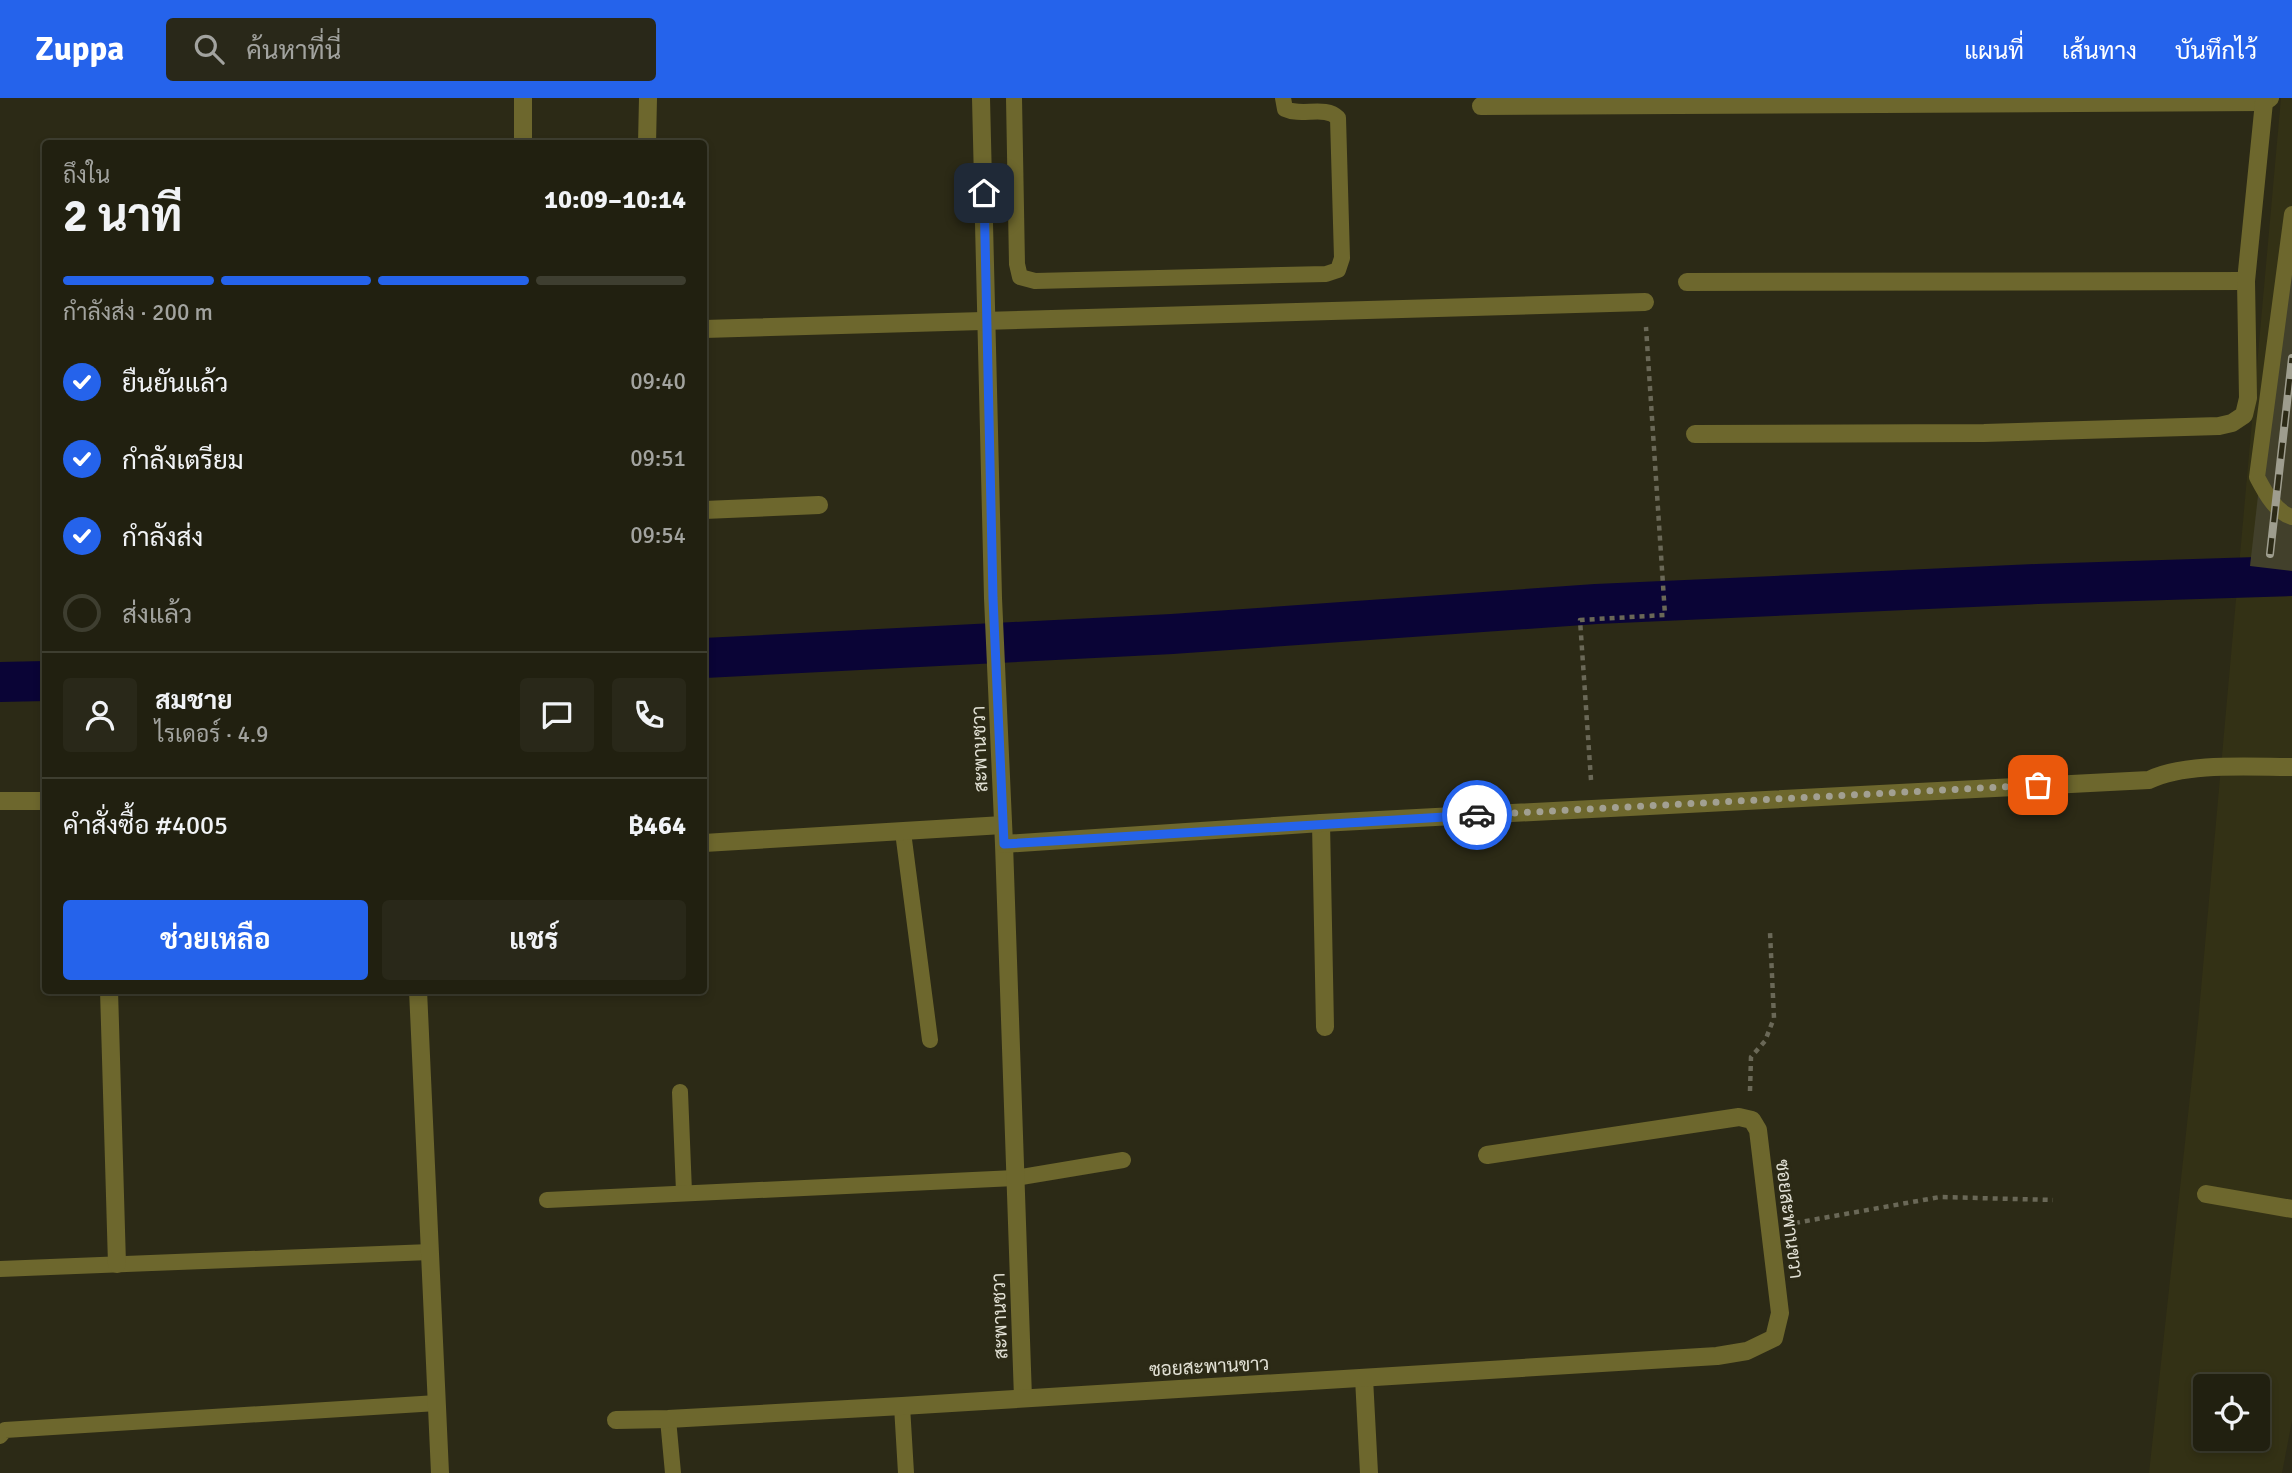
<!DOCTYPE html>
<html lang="th">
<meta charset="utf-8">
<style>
body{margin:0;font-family:Signika,Sarabun,sans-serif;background:#292819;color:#f1f3f6;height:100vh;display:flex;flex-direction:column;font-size:26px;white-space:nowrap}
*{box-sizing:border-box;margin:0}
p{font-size:23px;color:#a2a39f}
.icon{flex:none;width:38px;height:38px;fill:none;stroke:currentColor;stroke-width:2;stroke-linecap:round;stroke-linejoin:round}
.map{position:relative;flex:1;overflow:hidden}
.sheet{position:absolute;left:42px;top:42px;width:665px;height:854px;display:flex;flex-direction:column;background:#212010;border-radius:7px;box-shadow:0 4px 10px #0003,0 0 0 2px #3e3e30}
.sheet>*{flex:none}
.buttons{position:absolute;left:2193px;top:1276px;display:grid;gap:14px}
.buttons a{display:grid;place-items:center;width:77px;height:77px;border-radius:7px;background:#212010;box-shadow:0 4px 10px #0003,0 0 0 2px #3e3e30;font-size:35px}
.pin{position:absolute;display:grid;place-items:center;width:60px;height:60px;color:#fff;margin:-30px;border-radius:14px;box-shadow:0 4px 10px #0006}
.courier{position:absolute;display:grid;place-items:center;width:70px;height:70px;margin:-35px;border:5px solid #2563eb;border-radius:50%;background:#fff;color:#222;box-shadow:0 2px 9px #0007}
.overview em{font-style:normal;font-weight:700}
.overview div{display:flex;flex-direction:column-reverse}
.overview{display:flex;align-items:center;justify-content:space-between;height:119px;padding:0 21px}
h1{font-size:46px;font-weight:700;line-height:52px}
.bar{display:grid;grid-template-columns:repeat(4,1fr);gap:10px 7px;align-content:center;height:84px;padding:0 21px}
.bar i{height:9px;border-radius:5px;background:#3e3e30}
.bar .active{background:#2563eb}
.bar p{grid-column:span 4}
.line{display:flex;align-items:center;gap:18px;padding:0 21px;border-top:2px solid #3e3e30}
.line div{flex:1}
.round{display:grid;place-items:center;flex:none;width:74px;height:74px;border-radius:7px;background:#292819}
ol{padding:0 21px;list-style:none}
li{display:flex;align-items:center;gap:21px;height:77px}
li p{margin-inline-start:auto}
li .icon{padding:7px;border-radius:50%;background:#2563eb;color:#fff;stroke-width:4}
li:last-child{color:#a2a39f}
li i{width:38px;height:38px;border:4px solid #3e3e30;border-radius:50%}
.cta{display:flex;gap:14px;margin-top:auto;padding:14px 21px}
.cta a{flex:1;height:80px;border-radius:7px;background:#2563eb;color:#fff;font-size:28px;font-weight:700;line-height:80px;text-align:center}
.cta a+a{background:#292819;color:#f1f3f6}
header{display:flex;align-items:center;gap:42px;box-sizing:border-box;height:98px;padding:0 35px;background:#2563eb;color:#fff}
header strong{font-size:33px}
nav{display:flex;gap:38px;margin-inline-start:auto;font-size:24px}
.search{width:490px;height:63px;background:#292819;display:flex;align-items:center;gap:18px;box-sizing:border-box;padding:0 24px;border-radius:7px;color:#a2a39f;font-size:26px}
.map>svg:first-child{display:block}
</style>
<header>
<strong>Zuppa</strong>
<div class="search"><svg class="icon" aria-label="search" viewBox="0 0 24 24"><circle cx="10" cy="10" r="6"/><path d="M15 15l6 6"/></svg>ค้นหาที่นี่</div>
<nav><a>แผนที่</a><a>เส้นทาง</a><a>บันทึกไว้</a></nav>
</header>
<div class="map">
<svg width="2292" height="1375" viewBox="0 0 2292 1375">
<rect width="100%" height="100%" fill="#2c2a16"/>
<path fill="#333115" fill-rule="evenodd" d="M2281,0H2292V1323L2282,1375H2149L2198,925ZM2205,1288H2258V1340H2205Z"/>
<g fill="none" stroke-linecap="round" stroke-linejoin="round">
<g stroke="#0a0436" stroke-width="40">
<path d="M704,560L1172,536L1596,506L2037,486L2292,478"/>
<path d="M0,584L46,583"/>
</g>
</g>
<path fill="#42402b" d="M2290,117H2292V473L2250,468Z"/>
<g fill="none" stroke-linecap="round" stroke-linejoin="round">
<g stroke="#6a6857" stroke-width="4.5" stroke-dasharray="5 5" stroke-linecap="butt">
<path d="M1591,682L1580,522L1665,517L1646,229"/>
<path d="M1750,993L1751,959L1765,943L1774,920L1770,834"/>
<path d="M1795,1125L1940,1099L2053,1102"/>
</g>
<g stroke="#6d672d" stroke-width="16">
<path d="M1014,0L1017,166L1020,179L1035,183L1326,176L1338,172L1342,160L1338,20C1325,7 1302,19 1285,11L1283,0"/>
<path d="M2292,116L2257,379C2265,394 2275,414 2292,419"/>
<path d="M903,734L930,942"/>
<path d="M680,994L684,1094"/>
<path d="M547,1102L1015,1080L1123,1062"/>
<path d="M0,1171L430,1154"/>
<path d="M902,1308L906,1375"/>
<path d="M668,1321L673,1375"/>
<path d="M0,1338L5,1332L437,1305"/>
</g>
<g stroke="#6d672d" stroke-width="18">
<path d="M523,0V46"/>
<path d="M981,0L993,500L1004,746L1023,1300"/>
<path d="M1481,8L2264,4L2270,0"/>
<path d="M647,46L648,0"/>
<path d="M1687,184L2246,183"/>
<path d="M704,231L1645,204"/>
<path d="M1695,336L1984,335L2219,328L2232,325L2244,317L2248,300L2246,183L2264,4"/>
<path d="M704,412L819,407"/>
<path d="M0,703H46"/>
<path d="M1321,725L1325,929"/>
<path d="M704,745L1003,727"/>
<path d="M1004,746L1321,725L2149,682C2185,664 2252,669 2292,669"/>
<path d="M109,892L117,1166"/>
<path d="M418,892L440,1375"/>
<path d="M2206,1096L2292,1111"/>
<path d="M1364,1280L1369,1375"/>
<path d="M616,1322L668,1321L902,1308L1717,1258L1747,1253L1774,1240L1780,1215L1758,1032L1752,1022L1739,1019L1487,1057"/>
</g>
<g stroke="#9e9d8e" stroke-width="8">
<path id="rail" d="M2270,456L2292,260"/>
</g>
<use href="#rail" stroke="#2c2a16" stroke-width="5" stroke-dasharray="16" stroke-linecap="butt"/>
</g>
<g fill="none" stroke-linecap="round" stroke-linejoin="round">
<path stroke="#a2a092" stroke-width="7" stroke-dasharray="0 12.6" d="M1477,717L2038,687"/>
<path stroke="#2563eb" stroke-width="9" d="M984,95L993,500L1004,746L1477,717"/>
</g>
<g text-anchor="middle" stroke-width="6" stroke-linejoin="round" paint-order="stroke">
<g font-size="19" fill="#e1e0d4" stroke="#2c2a16">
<text transform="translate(979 651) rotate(-92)" y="7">สะพานชวา</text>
<text transform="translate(1790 1121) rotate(83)" y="7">ซอยสะพานขวา</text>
<text transform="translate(999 1218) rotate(-92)" y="7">สะพานชวา</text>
<text transform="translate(1209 1268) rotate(-3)" y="7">ซอยสะพานขาว</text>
</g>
</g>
</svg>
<div class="buttons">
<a><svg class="icon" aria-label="locate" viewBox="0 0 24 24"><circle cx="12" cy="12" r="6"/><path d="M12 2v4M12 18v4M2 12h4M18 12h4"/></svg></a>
</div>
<div class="pin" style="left:2038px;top:687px;background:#ea580c"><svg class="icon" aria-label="bag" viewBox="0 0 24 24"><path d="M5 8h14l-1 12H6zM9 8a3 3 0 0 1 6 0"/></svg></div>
<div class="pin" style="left:984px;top:95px;background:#1f2937"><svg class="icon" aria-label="home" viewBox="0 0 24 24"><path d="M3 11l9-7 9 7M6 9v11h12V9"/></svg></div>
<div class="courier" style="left:1477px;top:717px"><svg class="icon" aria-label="car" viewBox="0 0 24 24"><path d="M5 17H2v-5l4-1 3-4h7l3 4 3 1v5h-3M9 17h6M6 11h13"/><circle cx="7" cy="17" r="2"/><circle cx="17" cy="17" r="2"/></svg></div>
<section class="sheet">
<div class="overview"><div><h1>2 นาที</h1><p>ถึงใน</p></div><em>10:09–10:14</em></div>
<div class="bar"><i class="active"></i><i class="active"></i><i class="active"></i><i></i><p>กำลังส่ง · 200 m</p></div>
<ol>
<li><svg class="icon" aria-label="check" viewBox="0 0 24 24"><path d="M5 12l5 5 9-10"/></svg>ยืนยันแล้ว<p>09:40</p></li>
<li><svg class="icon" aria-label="check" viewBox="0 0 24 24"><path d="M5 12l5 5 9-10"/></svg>กำลังเตรียม<p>09:51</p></li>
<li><svg class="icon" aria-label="check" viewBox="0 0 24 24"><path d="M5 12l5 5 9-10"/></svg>กำลังส่ง<p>09:54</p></li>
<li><i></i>ส่งแล้ว</li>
</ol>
<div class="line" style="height:126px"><a class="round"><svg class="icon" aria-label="person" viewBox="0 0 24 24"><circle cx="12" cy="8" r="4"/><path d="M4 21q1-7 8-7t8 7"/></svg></a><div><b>สมชาย</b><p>ไรเดอร์ · 4.9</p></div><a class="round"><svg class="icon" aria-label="chat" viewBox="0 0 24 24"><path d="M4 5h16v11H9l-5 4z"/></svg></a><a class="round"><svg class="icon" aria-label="phone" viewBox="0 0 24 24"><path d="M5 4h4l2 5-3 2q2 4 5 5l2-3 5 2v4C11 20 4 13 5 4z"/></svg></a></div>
<div class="line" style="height:91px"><div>คำสั่งซื้อ #4005</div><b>฿464</b></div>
<div class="cta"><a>ช่วยเหลือ</a><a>แชร์</a></div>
</section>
</div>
